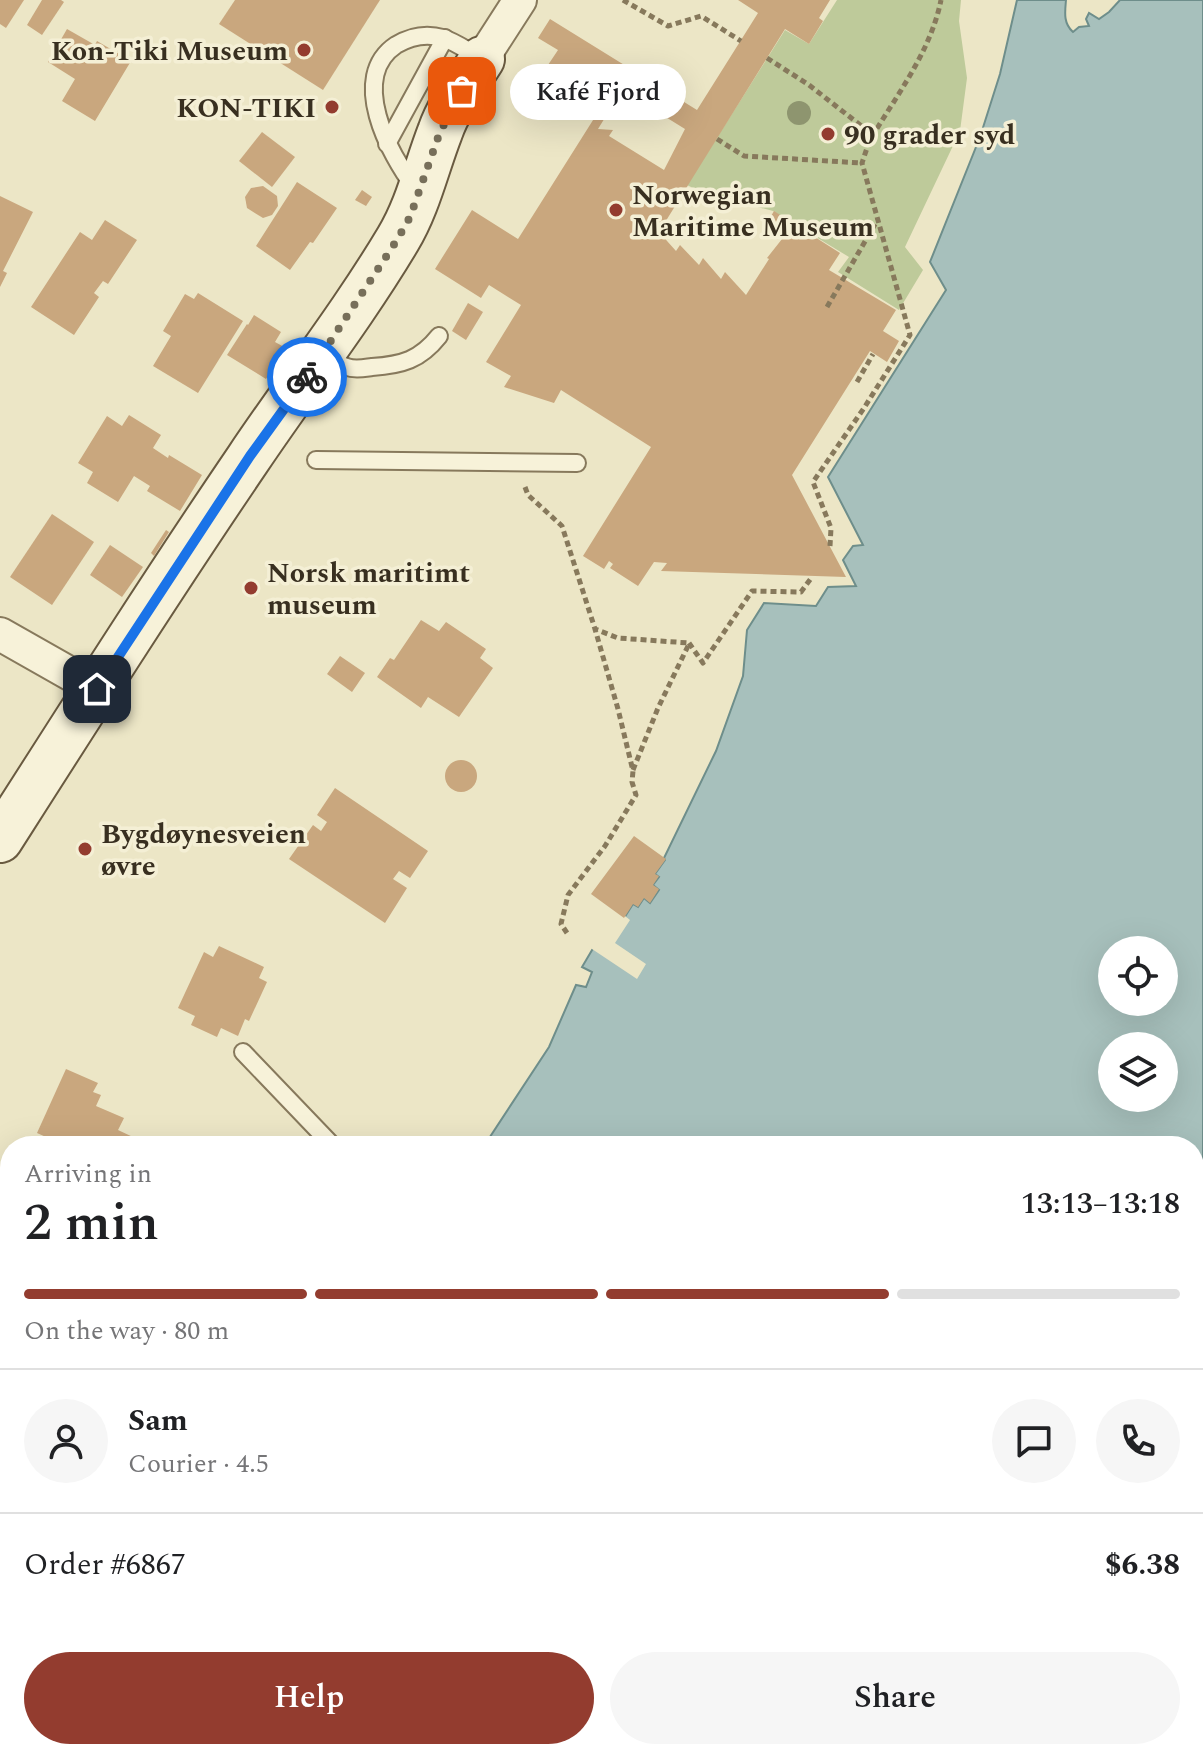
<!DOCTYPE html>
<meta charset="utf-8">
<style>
body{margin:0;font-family:Spectral,serif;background:#f6f6f6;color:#202124;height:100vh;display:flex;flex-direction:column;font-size:30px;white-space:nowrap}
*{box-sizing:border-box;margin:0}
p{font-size:26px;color:#757577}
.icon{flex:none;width:44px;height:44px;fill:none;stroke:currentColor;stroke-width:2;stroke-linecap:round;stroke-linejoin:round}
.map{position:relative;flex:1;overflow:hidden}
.details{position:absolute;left:0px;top:1136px;width:1204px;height:624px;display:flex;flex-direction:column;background:#fff;border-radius:32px 32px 0 0;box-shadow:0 8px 32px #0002}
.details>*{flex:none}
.fabs{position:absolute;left:1098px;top:936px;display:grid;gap:16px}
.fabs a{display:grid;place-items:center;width:80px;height:80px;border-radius:50%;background:#fff;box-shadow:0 8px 32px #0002;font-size:40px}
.pin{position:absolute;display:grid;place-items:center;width:68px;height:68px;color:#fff;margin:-34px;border-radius:16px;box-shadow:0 4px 12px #0006}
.courier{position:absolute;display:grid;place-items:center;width:80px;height:80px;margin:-40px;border:6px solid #1a73e8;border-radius:50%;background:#fff;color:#222;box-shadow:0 2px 10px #0007}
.bubble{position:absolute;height:56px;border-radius:28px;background:#fff;box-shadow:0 8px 32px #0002;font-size:26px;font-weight:600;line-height:56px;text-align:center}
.summary em{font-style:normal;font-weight:600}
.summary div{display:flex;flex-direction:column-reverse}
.summary{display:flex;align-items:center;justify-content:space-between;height:136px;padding:0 24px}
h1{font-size:52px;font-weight:600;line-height:60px}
.bar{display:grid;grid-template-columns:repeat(4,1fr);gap:12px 8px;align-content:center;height:96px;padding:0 24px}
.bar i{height:10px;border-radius:6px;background:#e0e0e0}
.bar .on{background:#933c2f}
.bar p{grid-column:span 4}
.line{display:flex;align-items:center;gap:20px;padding:0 24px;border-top:2px solid #e0e0e0}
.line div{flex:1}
.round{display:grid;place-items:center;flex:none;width:84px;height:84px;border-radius:42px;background:#f6f6f6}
.cta{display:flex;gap:16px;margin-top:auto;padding:16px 24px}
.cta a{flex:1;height:92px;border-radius:48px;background:#933c2f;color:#fff;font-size:32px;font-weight:600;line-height:92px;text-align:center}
.cta a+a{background:#f6f6f6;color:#202124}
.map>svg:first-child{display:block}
</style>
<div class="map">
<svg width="1203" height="1760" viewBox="0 0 1203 1760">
<rect width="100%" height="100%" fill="#ece6c6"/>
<g fill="#beca9a">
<path d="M837,0H961L959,21L967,78L960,131L905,247L923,270L899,310L838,272L849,257L773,211L701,192L687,185L785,30L809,44Z"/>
<path d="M10,1359V1439L0,1432V1376Z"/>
</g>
<path fill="#a7c0bc" stroke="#6e8e8b" stroke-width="2" fill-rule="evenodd" d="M1017,0H1066C1065,12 1063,23 1073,32L1079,27L1089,26L1086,19L1089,13L1099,19L1109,12L1120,0H1203V1760H85L90,1750H1194V1146H484L549,1047L576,985L586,987L592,972L582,967L598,940L624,918L633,904L638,907L644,898L650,903L659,890L653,885L659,877L655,874L665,860L664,858L716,751L743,676L747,630L764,603L816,606L828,587L856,586L843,560L853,546L863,545L828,477L946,290L930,262L980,137L1000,74ZM1112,950H1164V1002H1112ZM1112,1046H1164V1098H1112Z"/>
<path fill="#ece6c6" d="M620,915L625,916L630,920L615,943L646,964L637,979L589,947L595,937Z"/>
<g fill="#c9a77e" fill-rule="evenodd">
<path d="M0,0H24L6,28L0,24Z"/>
<path d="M42,0H61L64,2L42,35L27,25Z"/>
<path d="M235,0H380L323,90L219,24Z"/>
<path d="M738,0H830L819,18L823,21L809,44L785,29L659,232L676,251L680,245L699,265L703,258L721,279L725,272L746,295L769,259L767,258L782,239L764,228L774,211L840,253L829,270L896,310L883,331L899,341L887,362L870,351L792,475L846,577L661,571L667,563L654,562L638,586L610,568L613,564L609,561L604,569L583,556L651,447L561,390L554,403L504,387L511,376L486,362L521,305L489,285L481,298L435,269L472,210L518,239L600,109L548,76L549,74L544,71L558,50L538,38L550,19L697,110L758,13ZM622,90L685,129L664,170L609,136L613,130L598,129Z"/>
<path d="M67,29L95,45L97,41L131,61L95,121L62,101L75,79L48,62Z"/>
<path d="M262,132L295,157L272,187L239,161Z"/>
<path d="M297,182L337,208L313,243L310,242L290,270L256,246Z"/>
<path d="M263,186L277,196L278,206L272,215L263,218L247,208L245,197L251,188Z"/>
<path d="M362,190L372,197L366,206L355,200Z"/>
<path d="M0,196L33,212L3,271L7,273L0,287Z"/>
<path d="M105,220L137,240L108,284L103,281L94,293L99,297L74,335L31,307L80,232L92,240Z"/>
<path d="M198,293L243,321L198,393L153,366L171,336L163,331L185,294L194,299Z"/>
<path d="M468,303L483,312L466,340L452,331Z"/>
<path d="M254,315L281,332L275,342L286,348L266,379L227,355L247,324L248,325Z"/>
<path d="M129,415L161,435L153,448L168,458L169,455L202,475L180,511L147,491L150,486L134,476L118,502L87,483L93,472L78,463L107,416L122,426Z"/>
<path d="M52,514L94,542L52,605L10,577Z"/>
<path d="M166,530L169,532L154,556L151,553Z"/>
<path d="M110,545L143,567L122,597L90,575Z"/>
<path d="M421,620L439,631L446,622L486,649L480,658L493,668L459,717L428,697L421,708L377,677L390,658L394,660Z"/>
<path d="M340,656L365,673L352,692L327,674Z"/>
<circle cx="461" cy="776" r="16"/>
<path d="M335,788L428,851L410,878L399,871L393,879L407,888L385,923L289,859L313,825L321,831L327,822L317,815Z"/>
<path d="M634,836L666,859L655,874L659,876L653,885L659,889L650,903L644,898L638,907L633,904L624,918L591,894Z"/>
<path d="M219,946L264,967L259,978L267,982L249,1021L245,1019L238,1036L221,1028L217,1037L191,1025L195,1016L178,1008L204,952L213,957Z"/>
<path d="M66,1069L98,1083L93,1092L101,1095L96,1106L124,1118L118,1130L135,1138L132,1146H66L37,1133Z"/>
<path d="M10,1226V1337L0,1353V1273L4,1267L0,1265V1255L8,1241L3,1238Z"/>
<path d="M0,1523L10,1530V1539L0,1551Z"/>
</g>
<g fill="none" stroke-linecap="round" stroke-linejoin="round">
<g stroke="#87795c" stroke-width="20">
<g id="lane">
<path d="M387,144L445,38"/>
<path d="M415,188C389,154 348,77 396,45C411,36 426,33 443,38C456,42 469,52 481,58"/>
<path d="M323,356C331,360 339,365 347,367C355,370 364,368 372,367C402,365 420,360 439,336"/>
<path d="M316,460L577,463"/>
<path d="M243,1052L333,1146"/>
</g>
</g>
<g stroke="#87795c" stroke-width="36">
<g id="street">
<path d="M482,59L520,0"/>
<path d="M0,634L97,689"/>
</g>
</g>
<g stroke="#695a40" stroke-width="48">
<path id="secondary" d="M0,840C81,713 163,584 248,459C297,386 352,316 398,239C418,206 426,168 440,132C449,106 467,83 482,59"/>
</g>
<g stroke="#87795c" stroke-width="5" stroke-dasharray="6 4" stroke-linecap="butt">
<path d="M623,0L668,26L701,16L741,41"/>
<path d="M767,58L809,85L873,135"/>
<path d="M717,139L744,156L862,163"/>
<path d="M827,307L878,219"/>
<path d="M857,382L873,354"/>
<path d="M525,487L528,495L562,526L595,629L618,638L689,643"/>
<path d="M830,546L831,528L813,482L864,408L910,335L862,163L867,148L873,135C899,92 931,50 941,0"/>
<path d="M689,643L703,663L752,591L801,592L812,577"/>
<path d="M633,770L658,708L689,644"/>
<path d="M567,933L561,924L568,895L605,846L636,795L632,782L633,771L618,709L595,629"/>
<path d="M630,1750L631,1760"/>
</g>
<use href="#lane" stroke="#f7f2d9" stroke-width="16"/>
<use href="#street" stroke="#f7f2d9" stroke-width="32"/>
<use href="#secondary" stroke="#f7f2d9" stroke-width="44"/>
</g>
<circle fill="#8e956f" cx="799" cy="113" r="12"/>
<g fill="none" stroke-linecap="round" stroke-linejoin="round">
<path stroke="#776f5a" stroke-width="8" stroke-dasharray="0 14.4" d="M307,377L397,240L410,217L440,132L462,91"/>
<path stroke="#1a73e8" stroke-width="10" d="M97,689L250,456L307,377"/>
</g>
<g fill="#933c2f" stroke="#f4efd5" stroke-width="3">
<circle cx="304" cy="50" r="8"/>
<circle cx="332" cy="107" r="8"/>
<circle cx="828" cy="134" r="8"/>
<circle cx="616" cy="210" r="8"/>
<circle cx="251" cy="588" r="8"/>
<circle cx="85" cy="849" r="8"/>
</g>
<g text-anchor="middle" stroke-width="7" stroke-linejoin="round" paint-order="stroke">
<g font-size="28" font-weight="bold" fill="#382f20" stroke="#f4efd5" text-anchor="start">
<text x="288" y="60" text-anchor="end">Kon-Tiki Museum</text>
<text x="316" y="117" text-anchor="end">KON-TIKI</text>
<text x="844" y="144">90 grader syd</text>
<text x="632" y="204">Norwegian<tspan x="632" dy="32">Maritime Museum</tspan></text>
<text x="267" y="582">Norsk maritimt<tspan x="267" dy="32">museum</tspan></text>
<text x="101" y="843">Bygdøynesveien<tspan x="101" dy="32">øvre</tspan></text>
</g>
</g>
</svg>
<div class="fabs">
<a><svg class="icon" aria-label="locate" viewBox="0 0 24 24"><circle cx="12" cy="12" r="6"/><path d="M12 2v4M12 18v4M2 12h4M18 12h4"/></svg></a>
<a><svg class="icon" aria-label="layers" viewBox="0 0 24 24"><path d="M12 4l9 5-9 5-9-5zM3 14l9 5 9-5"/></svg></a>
</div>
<div class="pin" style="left:462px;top:91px;background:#ea580c"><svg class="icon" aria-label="bag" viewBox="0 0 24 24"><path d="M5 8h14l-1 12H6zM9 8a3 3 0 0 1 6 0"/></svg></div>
<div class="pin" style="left:97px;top:689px;background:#1f2937"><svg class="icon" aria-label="home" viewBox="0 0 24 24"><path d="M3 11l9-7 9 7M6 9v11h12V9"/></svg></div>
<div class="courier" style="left:307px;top:377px"><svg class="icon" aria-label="bike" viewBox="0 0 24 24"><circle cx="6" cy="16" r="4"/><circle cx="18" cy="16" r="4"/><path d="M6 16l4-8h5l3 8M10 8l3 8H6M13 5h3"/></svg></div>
<div class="bubble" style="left:510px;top:64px;width:176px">Kafé Fjord</div>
<section class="details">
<div class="summary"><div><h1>2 min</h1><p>Arriving in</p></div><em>13:13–13:18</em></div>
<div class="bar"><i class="on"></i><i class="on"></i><i class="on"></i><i></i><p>On the way · 80 m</p></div>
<div class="line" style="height:144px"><a class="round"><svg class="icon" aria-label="person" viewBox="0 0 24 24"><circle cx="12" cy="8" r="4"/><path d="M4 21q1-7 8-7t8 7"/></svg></a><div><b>Sam</b><p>Courier · 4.5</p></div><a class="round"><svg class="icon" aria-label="chat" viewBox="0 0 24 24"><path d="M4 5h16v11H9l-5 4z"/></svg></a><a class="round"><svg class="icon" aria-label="phone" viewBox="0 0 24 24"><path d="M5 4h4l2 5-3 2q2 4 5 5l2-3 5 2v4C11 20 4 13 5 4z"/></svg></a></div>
<div class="line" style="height:104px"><div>Order #6867</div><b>$6.38</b></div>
<div class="cta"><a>Help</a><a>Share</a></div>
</section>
</div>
